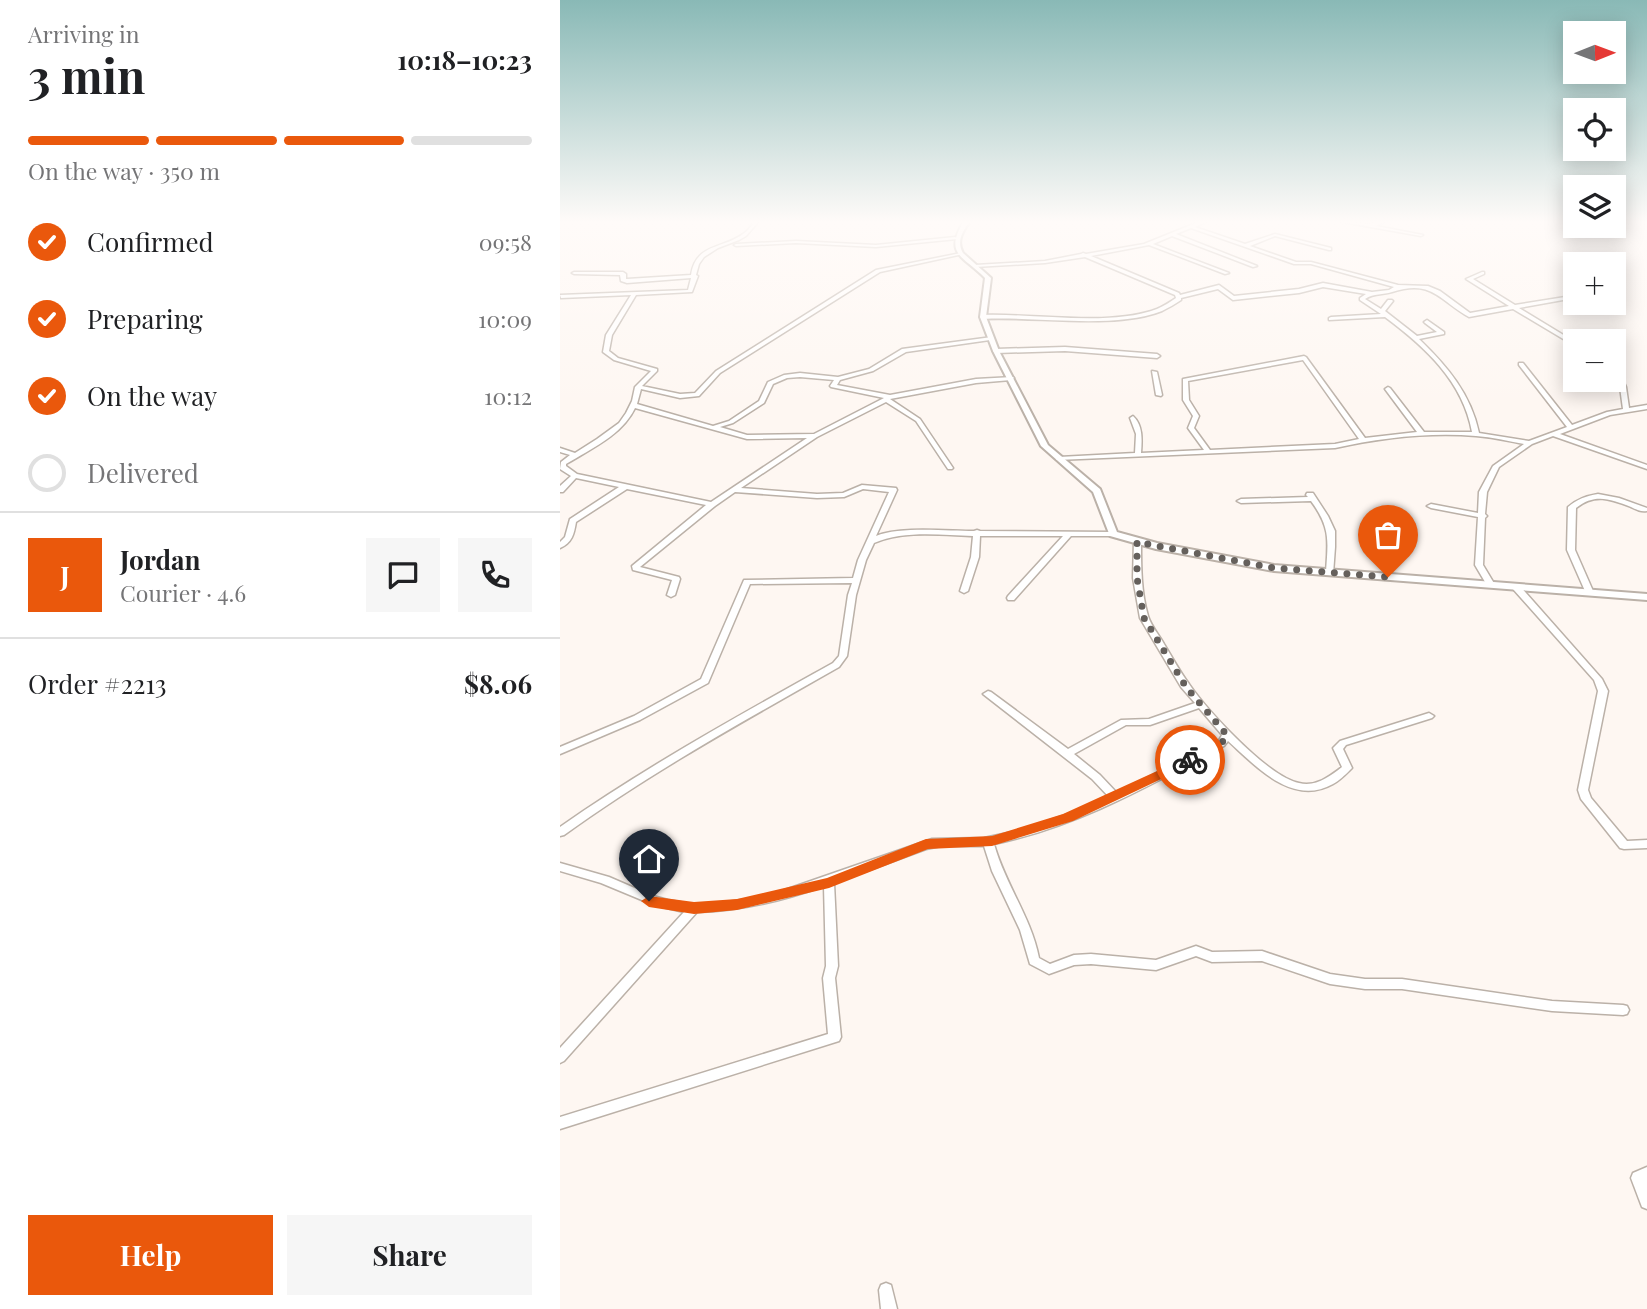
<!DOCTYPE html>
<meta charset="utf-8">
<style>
body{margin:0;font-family:"Playfair Display",serif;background:#f6f6f6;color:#202124;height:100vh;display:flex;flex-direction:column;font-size:26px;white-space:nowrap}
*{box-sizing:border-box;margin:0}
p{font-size:23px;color:#757577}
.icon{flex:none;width:38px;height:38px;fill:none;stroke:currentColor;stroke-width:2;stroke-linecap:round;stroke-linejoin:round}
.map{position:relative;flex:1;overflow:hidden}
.drawer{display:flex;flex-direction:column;background:#fff;width:560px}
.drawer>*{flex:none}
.needle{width:46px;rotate:89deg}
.buttons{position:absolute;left:1003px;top:21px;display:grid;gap:14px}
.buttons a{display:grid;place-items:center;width:63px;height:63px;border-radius:0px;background:#fff;box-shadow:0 4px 18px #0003;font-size:35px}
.pin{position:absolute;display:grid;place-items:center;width:60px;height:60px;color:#fff;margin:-72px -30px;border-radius:50% 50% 50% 0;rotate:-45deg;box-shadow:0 0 7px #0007}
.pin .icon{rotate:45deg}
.courier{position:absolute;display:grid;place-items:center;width:70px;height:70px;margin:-35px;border:5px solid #ea580c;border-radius:50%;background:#fff;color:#222;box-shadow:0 2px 9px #0007}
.head em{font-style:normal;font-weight:700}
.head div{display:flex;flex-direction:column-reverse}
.head{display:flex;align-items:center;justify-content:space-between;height:119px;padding:0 28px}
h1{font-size:46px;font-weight:700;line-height:52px}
.bar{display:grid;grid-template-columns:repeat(4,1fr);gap:10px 7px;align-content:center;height:84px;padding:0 28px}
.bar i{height:9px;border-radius:5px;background:#e0e0e0}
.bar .on{background:#ea580c}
.bar p{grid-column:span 4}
.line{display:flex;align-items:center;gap:18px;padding:0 28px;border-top:2px solid #e0e0e0}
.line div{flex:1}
.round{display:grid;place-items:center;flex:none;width:74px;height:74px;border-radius:0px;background:#f6f6f6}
ol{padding:0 28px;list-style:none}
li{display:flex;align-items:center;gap:21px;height:77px}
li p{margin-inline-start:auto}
li .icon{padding:7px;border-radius:50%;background:#ea580c;color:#fff;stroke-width:4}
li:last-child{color:#757577}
li i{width:38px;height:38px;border:4px solid #e0e0e0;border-radius:50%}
.primary-button{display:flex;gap:14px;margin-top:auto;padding:14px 28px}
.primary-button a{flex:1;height:80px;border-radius:0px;background:#ea580c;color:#fff;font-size:28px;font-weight:700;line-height:80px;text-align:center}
.primary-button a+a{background:#f6f6f6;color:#202124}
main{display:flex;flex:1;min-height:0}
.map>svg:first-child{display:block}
</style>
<main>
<section class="drawer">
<div class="head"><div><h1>3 min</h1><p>Arriving in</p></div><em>10:18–10:23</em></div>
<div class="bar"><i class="on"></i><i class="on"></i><i class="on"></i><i></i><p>On the way · 350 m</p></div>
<ol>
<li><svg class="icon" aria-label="check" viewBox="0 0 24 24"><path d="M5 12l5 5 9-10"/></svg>Confirmed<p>09:58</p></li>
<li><svg class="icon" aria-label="check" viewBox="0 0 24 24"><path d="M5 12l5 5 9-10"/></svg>Preparing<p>10:09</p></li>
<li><svg class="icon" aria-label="check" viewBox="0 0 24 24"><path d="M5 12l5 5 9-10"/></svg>On the way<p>10:12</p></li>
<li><i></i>Delivered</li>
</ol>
<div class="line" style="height:126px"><b class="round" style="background:#ea580c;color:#fff">J</b><div><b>Jordan</b><p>Courier · 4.6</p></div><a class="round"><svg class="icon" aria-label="chat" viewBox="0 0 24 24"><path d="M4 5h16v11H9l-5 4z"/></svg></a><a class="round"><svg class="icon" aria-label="phone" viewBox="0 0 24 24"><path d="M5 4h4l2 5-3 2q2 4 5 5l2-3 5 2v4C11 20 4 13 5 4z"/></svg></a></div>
<div class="line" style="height:91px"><div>Order #2213</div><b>$8.06</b></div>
<div class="primary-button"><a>Help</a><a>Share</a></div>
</section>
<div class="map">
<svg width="1087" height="1309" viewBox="0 0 1087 1309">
<rect width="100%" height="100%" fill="#fef7f2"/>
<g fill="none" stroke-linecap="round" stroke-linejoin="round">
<g stroke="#bbb1a8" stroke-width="3">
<g id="minor">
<path d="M195,221H199L186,236L179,240L158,248L144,257L139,264L136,275L138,276L132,292L76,295L52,335L49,351L58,358L97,369V371L82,386L120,394L135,393L156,371L316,270L401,253L403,254L320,272L160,373L139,396L120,398L81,389L77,404L153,426L169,421L199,401L208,382L224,375L240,373L278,377L309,369L342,349L432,337V339L430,340L346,352L313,371L280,380L277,385L330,395L416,379L453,377L454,378L451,380L416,383L330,399L360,419L393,468L392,469H388L356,421L326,402L257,437L181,488L257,494L283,493L302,485L336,488L337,490L316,536C339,526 388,531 414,531L417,530L420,531L553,532L557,534L553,536H511L454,600H448L447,598L448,596L503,536H420L419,557L408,591L404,593L400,591L411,557L413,536C381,535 343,530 314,543L306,560L296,595L287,656L279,667C186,720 91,772 4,835L0,836V827C87,766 180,715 273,663L279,656L288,595L292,583L190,584L148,683L80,720L0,754V747L74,716L141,679L184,580L293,578L298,560L329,492L303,489L284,497L257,498L175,492L155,506L80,567L119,577L120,579L115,595L111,597L107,595L112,580L73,570L72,566L146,505L67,489L16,522C14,534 12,543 0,548V542L5,537L10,519L59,487L16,478L3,492H0V486L11,476L0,469L1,462L10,455L0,452V448L15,453L37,439L59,423L66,413L72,401L75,387L91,371L54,360L43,352L46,335L71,295L1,298L0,295L128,290L131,278L67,283L61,281L60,275L14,274L12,273L14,272H63L66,274V279H67L131,275C136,243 163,249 183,234C188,231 191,226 195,221ZM240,377L274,380L270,386L271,387L324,398L254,434L187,435L160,427L173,423L204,403L213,384L227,378ZM75,408L187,439L247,438L151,502L17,474L6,466V464C31,449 62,435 75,408Z"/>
<path d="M641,221H648L635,227L685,244L715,234L771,248V250H769L715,236L690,246L736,262H751L838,285L868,286L880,291L910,313L949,306L906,279L922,272H924V274L913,279L955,305L1005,297L1006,298L1003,300L959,308L1015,342V346L953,309L909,317C879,300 872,279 832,292C823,295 814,293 805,299L821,309L828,300H832L833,301L825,311L857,336L877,332L865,323L864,322L867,320L884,332V334L859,339C887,366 911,394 919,433L969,441L1007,427L959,365V363H963L1012,425L1047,412L1063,409L1060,387L1054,371V363L1056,364L1066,387L1069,408L1087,405V409L1050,415L1000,434L1087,465V469L993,436L972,444L939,467L927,492L925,514L927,516L925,518L923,565L935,585L931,587H928L915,565L918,517L871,508L867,506L871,504L918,513L919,492L933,466L964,444C948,441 932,437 916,436C870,432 820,438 775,448L497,460L496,459L499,457L575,453L576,434L570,418L573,416C583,425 582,440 581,453L644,450L628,428L633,416L623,400V379L744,356L746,357L805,438L857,432L825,389L828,387L830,388L864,432H912C903,381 864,346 825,317L769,320V318L771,317L821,314L800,300V298L806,294L763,287L739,293L673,300L658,289L621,298V300C615,304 608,308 602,311C553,330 476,316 423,319L420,317L423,315C475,313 549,327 597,309C604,306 610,302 616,298L615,295L525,257L485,263L415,267L413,266L415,265L485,261L521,254L523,253L526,254L584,244ZM631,228L734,264H751L834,287L829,290L812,292L763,283L739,289L674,296L659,285L620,295L619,293L531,256L589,245L665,274L669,273L593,244L612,236L693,267L697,266L616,234ZM743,360L799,439L775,444L650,450L634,428L639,416L629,400L628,381Z"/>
<path d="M777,221C787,221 798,224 808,224C814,224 819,221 826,221L816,226L863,235L861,236Z"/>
<path d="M395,237L397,238V239L316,247L236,243L176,246L174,245L176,244L236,241L316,245Z"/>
<path d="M505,347L597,354L600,356L597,358L505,351L436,353L433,351L436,349Z"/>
<path d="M592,371L597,372L602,395L601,396L596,395Z"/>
<path d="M747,493H753L768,516L775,531V547L773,574H770L766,572C768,541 771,528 751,501L681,503L677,501L681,499L748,497L746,495Z"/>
<path d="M1038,494L1059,498L1087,508V511C1081,512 1077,510 1071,507C1050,499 1035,493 1016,508L1015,550L1033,591L1029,593L1025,591L1007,550L1008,507C1017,499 1026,496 1038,494Z"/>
<path d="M574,540H580L581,542C581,567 581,592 588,616C591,626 599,635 604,644C612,657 620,672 629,684C647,710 708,777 739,783C756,787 769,777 782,767L773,748L780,741L869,713L874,716L872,718L786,745L783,749L792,768L790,770C785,775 779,781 773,784C732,807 696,766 668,741L664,746C588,786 519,826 434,844C445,884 471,917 479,958L490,964L514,955L531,954L596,960L636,946L652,952L702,951L770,974L805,979H842L992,1001L1063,1005L1067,1006L1069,1010L1067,1014L1063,1015L992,1011L842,989H805L770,984L702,961L652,962L636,956L596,970L531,964L514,965L489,974L470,964L460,930L432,871L424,846H381L366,849L274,883L278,966L275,978L281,1037L279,1041L0,1129V1117L268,1034L263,978L266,966L264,886C222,901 181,911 137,912L4,1061L0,1063V1048L124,912L94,905L41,883L0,871V863L49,877L93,896L108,900L130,904L159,903L189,899L219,892L372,839L424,838L462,830L517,811L549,797L532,779L423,694L428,691L431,692L508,749L561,720L589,719L635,703L621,687L580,618L573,578ZM639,708L662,735L658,742L557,793L540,775L514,754L566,725H590Z"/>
<path d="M953,585H959L1042,679L1048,691L1028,790L1031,798L1067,841L1087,840V848L1064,849L1060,848L1021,799L1018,790L1038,691L1034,680L953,589L952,587Z"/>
<path d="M1087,1167V1209L1082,1207L1071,1178L1073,1173Z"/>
<path d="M326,1283L331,1285L337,1309H321L319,1290L321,1285Z"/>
</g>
</g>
<g stroke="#bbb1a8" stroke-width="4">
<path id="tertiary" d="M404,221H410C403,231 396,241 403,253L431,278L426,317L439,351L488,445L540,489L557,532L597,543L714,565L1087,594V600L714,571L596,549L550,536L533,492L481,446L433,351L420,317L425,278C404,256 383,255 404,221Z"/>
</g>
<use href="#minor" fill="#fff" fill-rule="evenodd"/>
<use href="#tertiary" fill="#fff" fill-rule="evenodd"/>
</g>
<linearGradient id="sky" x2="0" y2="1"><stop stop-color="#89b9b6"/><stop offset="0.55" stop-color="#fffbf9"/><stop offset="1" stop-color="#fffbf9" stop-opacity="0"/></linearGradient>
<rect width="1087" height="404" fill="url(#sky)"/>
<path fill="#ea580c" d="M630,756L637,760L635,763L513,821L432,846L368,849L269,888L177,910L134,914L89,907L81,901L89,896L134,902L177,899L267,878L366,839L432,836L503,814Z"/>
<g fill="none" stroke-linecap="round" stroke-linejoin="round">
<path stroke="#65605c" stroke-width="7" stroke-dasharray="0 12.6" d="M630,760L661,744L667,735L626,687L584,618L577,578V542L714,568L828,577"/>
</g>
</svg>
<div class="buttons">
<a><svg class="needle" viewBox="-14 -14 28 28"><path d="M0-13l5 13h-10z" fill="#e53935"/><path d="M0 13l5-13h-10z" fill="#757577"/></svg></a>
<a><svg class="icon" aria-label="locate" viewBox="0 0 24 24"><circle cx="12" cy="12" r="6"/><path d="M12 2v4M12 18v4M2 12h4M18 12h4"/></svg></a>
<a><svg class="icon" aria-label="layers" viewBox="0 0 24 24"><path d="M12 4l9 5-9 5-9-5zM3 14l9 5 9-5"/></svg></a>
<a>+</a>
<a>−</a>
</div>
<div class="pin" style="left:828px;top:577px;background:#ea580c"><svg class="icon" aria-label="bag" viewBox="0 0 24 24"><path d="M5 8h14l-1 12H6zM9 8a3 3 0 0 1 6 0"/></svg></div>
<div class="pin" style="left:89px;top:901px;background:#1f2937"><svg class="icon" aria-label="home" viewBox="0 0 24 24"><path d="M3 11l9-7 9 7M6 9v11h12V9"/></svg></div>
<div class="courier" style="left:630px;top:760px"><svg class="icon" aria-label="bike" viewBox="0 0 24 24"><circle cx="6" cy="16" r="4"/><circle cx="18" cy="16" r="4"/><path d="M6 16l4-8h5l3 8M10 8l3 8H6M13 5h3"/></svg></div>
</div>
</main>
